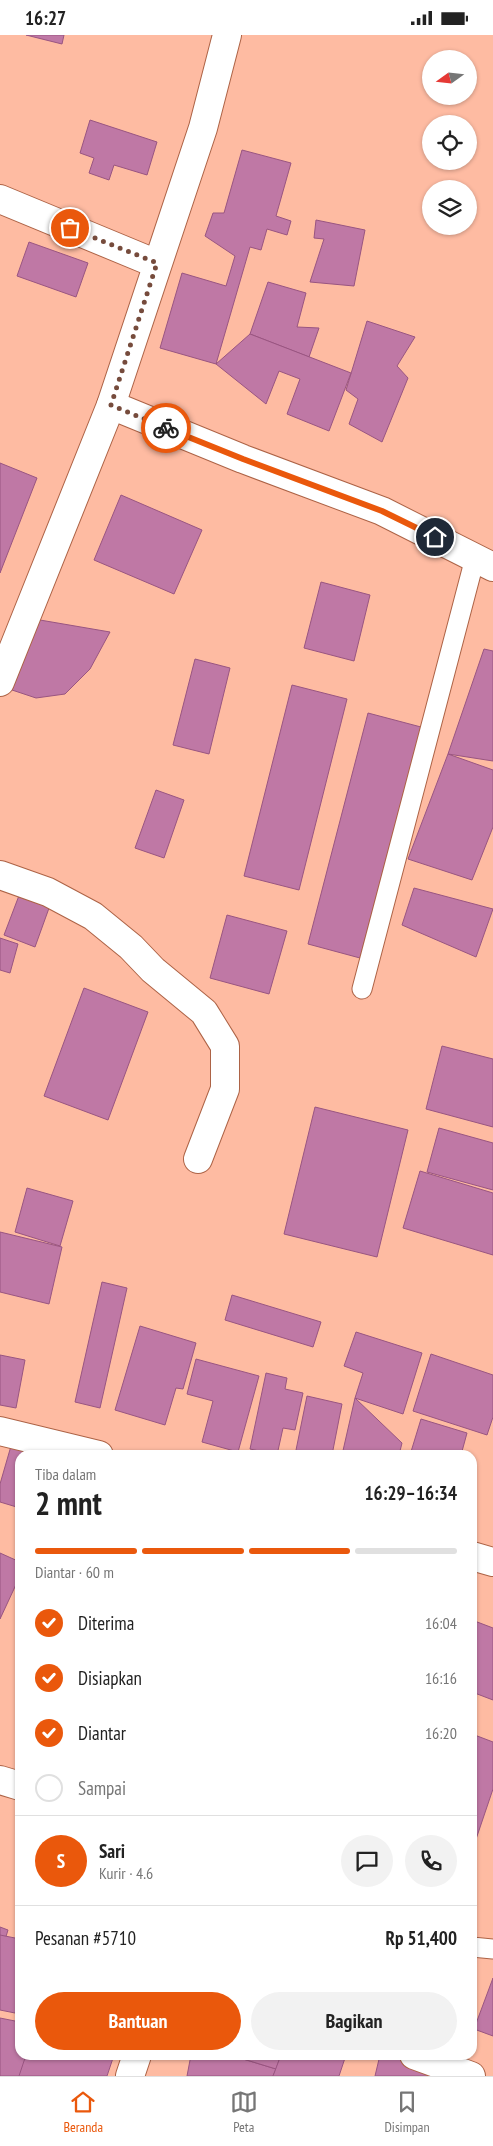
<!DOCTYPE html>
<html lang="id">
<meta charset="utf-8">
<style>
body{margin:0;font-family:"PT Sans Narrow",sans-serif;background:#f2f2f2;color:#222;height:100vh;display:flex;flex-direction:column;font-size:19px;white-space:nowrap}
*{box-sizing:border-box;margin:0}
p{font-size:16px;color:#767676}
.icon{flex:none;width:28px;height:28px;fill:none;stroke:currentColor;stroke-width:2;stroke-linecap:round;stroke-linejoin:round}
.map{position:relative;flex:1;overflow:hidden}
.details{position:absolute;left:15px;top:1415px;width:462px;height:610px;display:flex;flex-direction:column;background:#fff;border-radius:15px;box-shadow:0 1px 4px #0004}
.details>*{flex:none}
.needle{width:32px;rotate:255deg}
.buttons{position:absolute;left:422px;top:15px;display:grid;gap:10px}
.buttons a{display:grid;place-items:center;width:55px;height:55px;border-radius:50%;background:#fff;box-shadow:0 1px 4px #0004;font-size:25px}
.pin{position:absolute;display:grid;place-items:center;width:42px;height:42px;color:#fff;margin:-21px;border:2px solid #fff;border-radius:50%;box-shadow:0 1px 5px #0007}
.courier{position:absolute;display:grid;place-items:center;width:50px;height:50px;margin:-25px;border:4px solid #ea580c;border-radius:50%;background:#fff;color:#222;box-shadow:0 1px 6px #0007}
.summary em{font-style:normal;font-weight:700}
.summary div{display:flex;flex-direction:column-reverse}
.summary{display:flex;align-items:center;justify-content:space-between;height:85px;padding:0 20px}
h1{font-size:32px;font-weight:700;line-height:38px}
.bar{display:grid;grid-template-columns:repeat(4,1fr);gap:8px 5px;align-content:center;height:60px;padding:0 20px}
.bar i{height:6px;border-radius:4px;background:#e0e0e0}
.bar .selected{background:#ea580c}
.bar p{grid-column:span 4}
.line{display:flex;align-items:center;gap:12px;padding:0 20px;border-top:1px solid #e0e0e0}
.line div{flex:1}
.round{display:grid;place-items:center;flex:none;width:52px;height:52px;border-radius:26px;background:#f2f2f2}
ol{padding:0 20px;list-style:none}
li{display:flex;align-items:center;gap:15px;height:55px}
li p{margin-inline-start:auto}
li .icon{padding:5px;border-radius:50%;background:#ea580c;color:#fff;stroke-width:4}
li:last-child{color:#767676}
li i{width:28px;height:28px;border:2px solid #e0e0e0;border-radius:50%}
.action{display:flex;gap:10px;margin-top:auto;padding:10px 20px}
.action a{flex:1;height:58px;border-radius:30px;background:#ea580c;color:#fff;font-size:20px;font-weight:700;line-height:58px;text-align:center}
.action a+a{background:#f2f2f2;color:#222}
.status{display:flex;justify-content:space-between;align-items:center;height:35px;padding:0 25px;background:#fff;direction:ltr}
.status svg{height:14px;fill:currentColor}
.menu{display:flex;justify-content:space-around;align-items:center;height:70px;border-top:1px solid #e0e0e0;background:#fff;font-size:14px;color:#767676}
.menu a{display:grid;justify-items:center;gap:2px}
.menu .selected{color:#ea580c}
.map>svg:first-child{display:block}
</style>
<div class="status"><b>16:27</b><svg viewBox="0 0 49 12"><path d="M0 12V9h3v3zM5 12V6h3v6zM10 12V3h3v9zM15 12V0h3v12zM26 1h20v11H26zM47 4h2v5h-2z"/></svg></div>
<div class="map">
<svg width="493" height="2041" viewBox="0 0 493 2041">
<rect width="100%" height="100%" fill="#febba2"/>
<g fill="#bf78a5" stroke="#995581">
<path d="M26,0H64L62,9Z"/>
<path d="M90,85L157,107L147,140L114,130L109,145L89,138L94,123L80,118Z"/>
<path d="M242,115L291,128L276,181L291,186L287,200L267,194L261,215L250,212L216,329L160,313L182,238L226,251L235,221L205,201L213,178H224Z"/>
<path d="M316,185L365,195L354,251L310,247L324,204L314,203Z"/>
<path d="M29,207L88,228L76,262L17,241Z"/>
<path d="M268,247L306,258L297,292L319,293L309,322L250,299Z"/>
<path d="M367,286L415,302L397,331L408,343L382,407L349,389L358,364L346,355Z"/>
<path d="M250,299L351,338L329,396L287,379L300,344L279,336L266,369L216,329Z"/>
<path d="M0,428L37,443L0,538Z"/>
<path d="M121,460L202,495L174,559L94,525Z"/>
<path d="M321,547L370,560L354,626L304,613Z"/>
<path d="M40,585L110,597L90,634L65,659L36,663L12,655Z"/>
<path d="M484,614L493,616V726L448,719Z"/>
<path d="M195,624L230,633L209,719L173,710Z"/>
<path d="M292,650L347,664L299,855L244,841Z"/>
<path d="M368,678L421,692L360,923L308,909Z"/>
<path d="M448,719L493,735V792L472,845L408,824Z"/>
<path d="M156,755L184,765L164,823L135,813Z"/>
<path d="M23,850L53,862L35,912L4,900Z"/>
<path d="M414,853L493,874L476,922L402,890Z"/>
<path d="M227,880L287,896L269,959L210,943Z"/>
<path d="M0,903L18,909L10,938L0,935Z"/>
<path d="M84,953L148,977L108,1085L44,1061Z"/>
<path d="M442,1011L493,1024V1092L426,1074Z"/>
<path d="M315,1072L408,1095L377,1222L284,1199Z"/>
<path d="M439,1093L493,1108V1155L427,1137Z"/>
<path d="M420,1136L493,1158V1220L403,1193Z"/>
<path d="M27,1153L73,1166L60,1211L15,1197Z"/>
<path d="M0,1197L62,1212L49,1269L0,1257Z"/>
<path d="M102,1247L127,1253L100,1373L75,1367Z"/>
<path d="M232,1260L321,1287L313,1312L225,1285Z"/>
<path d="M140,1291L196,1308L183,1354L176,1353L165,1390L115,1375Z"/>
<path d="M356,1297L422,1318L403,1379L355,1363L363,1338L344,1331Z"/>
<path d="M431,1319L493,1340V1382L487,1400L413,1376Z"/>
<path d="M0,1320L25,1325L16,1373L0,1370Z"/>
<path d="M196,1324L259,1341L238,1417L202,1407L213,1366L187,1359Z"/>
<path d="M266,1338L287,1343L285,1354L303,1358L295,1395L283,1393L277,1420L250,1414Z"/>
<path d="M307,1361L342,1369L332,1420H295Z"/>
<path d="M355,1363L402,1408L399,1420H342Z"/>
<path d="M421,1384L467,1398L461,1420H410Z"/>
<path d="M11,1411L43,1420H20V1473L0,1467V1449Z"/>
<path d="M0,1518L20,1527V1541L0,1584Z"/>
<path d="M472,1585L493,1593V1665L472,1657Z"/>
<path d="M472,1699L493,1707V1754L472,1816Z"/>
<path d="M0,1892L8,1895L0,1921Z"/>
<path d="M0,1900L20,1904V1979L0,1975Z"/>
<path d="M493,1943V2001L474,1994Z"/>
<path d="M0,1983L20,1987V2020H40L36,2041H0Z"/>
<path d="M26,2020H114L107,2041H19Z"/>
<path d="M191,2020H230L276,2034L273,2041H187Z"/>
<path d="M230,2020H281L276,2034Z"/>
<path d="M281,2020H346L339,2041H273Z"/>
<path d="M380,2020H403L432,2041H375Z"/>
</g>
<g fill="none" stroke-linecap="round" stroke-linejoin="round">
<g stroke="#ad6346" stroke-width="21">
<g id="lane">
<path d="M362,954L475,523"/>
<path d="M472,1912L493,1914"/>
</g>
</g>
<g stroke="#ad6346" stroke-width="30">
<g id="street">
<path d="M0,164L157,229"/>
<path d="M111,370L243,424L382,476L493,532"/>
<path d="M0,647L111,370L203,93L227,0"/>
<path d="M0,840L48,857L93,881L131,912L153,935L204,977L225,1011V1054L198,1124"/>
<path d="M0,1396L99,1420"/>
<path d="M472,1521L493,1527"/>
<path d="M0,1745L20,1751"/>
<path d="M414,2020L471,2041"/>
<path d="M130,2041L137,2020"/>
</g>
</g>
<use href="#lane" stroke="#fff" stroke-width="19"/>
<use href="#street" stroke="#fff" stroke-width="28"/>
</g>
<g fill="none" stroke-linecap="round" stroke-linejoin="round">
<path stroke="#764b3c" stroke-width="5" stroke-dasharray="0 9" d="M70,193L157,228L111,370L166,393"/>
<path stroke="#ea580c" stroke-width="6" d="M166,393L243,424L382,476L435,502"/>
</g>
</svg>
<div class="buttons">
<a><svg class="needle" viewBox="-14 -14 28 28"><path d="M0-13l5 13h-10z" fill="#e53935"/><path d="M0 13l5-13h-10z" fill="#767676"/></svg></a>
<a><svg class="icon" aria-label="locate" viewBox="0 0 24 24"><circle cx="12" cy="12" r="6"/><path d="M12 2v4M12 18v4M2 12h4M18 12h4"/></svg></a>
<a><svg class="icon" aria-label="layers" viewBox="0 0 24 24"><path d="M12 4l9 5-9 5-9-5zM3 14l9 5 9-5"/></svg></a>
</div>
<div class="pin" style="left:70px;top:193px;background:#ea580c"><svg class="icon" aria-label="bag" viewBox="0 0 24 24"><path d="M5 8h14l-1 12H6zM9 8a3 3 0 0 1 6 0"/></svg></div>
<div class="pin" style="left:435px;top:502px;background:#1f2937"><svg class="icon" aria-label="home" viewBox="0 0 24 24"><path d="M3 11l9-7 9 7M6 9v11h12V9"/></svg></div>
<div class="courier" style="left:166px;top:393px"><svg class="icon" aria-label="bike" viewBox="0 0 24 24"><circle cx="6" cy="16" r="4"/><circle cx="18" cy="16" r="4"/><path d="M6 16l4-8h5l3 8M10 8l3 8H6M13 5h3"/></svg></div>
<section class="details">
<div class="summary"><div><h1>2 mnt</h1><p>Tiba dalam</p></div><em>16:29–16:34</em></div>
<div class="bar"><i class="selected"></i><i class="selected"></i><i class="selected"></i><i></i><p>Diantar · 60 m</p></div>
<ol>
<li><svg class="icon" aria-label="check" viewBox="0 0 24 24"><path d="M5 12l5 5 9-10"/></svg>Diterima<p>16:04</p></li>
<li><svg class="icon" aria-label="check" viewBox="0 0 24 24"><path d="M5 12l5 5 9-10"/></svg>Disiapkan<p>16:16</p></li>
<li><svg class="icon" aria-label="check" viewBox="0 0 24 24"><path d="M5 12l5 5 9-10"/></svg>Diantar<p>16:20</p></li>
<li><i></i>Sampai</li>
</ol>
<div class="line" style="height:90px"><b class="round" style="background:#ea580c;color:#fff">S</b><div><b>Sari</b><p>Kurir · 4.6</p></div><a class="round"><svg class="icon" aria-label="chat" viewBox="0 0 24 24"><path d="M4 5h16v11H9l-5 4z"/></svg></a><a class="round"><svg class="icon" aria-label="phone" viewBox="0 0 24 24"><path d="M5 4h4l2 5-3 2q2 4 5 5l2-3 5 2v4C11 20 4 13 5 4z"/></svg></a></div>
<div class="line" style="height:65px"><div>Pesanan #5710</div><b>Rp 51,400</b></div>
<div class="action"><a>Bantuan</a><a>Bagikan</a></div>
</section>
</div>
<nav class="menu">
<a class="selected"><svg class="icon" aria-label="home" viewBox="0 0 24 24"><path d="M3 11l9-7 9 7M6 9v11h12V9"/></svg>Beranda</a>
<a><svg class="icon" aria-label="map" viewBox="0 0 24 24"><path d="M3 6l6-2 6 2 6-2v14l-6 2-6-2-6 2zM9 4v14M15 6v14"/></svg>Peta</a>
<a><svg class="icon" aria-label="saved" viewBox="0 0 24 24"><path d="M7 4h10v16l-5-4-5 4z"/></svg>Disimpan</a>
</nav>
